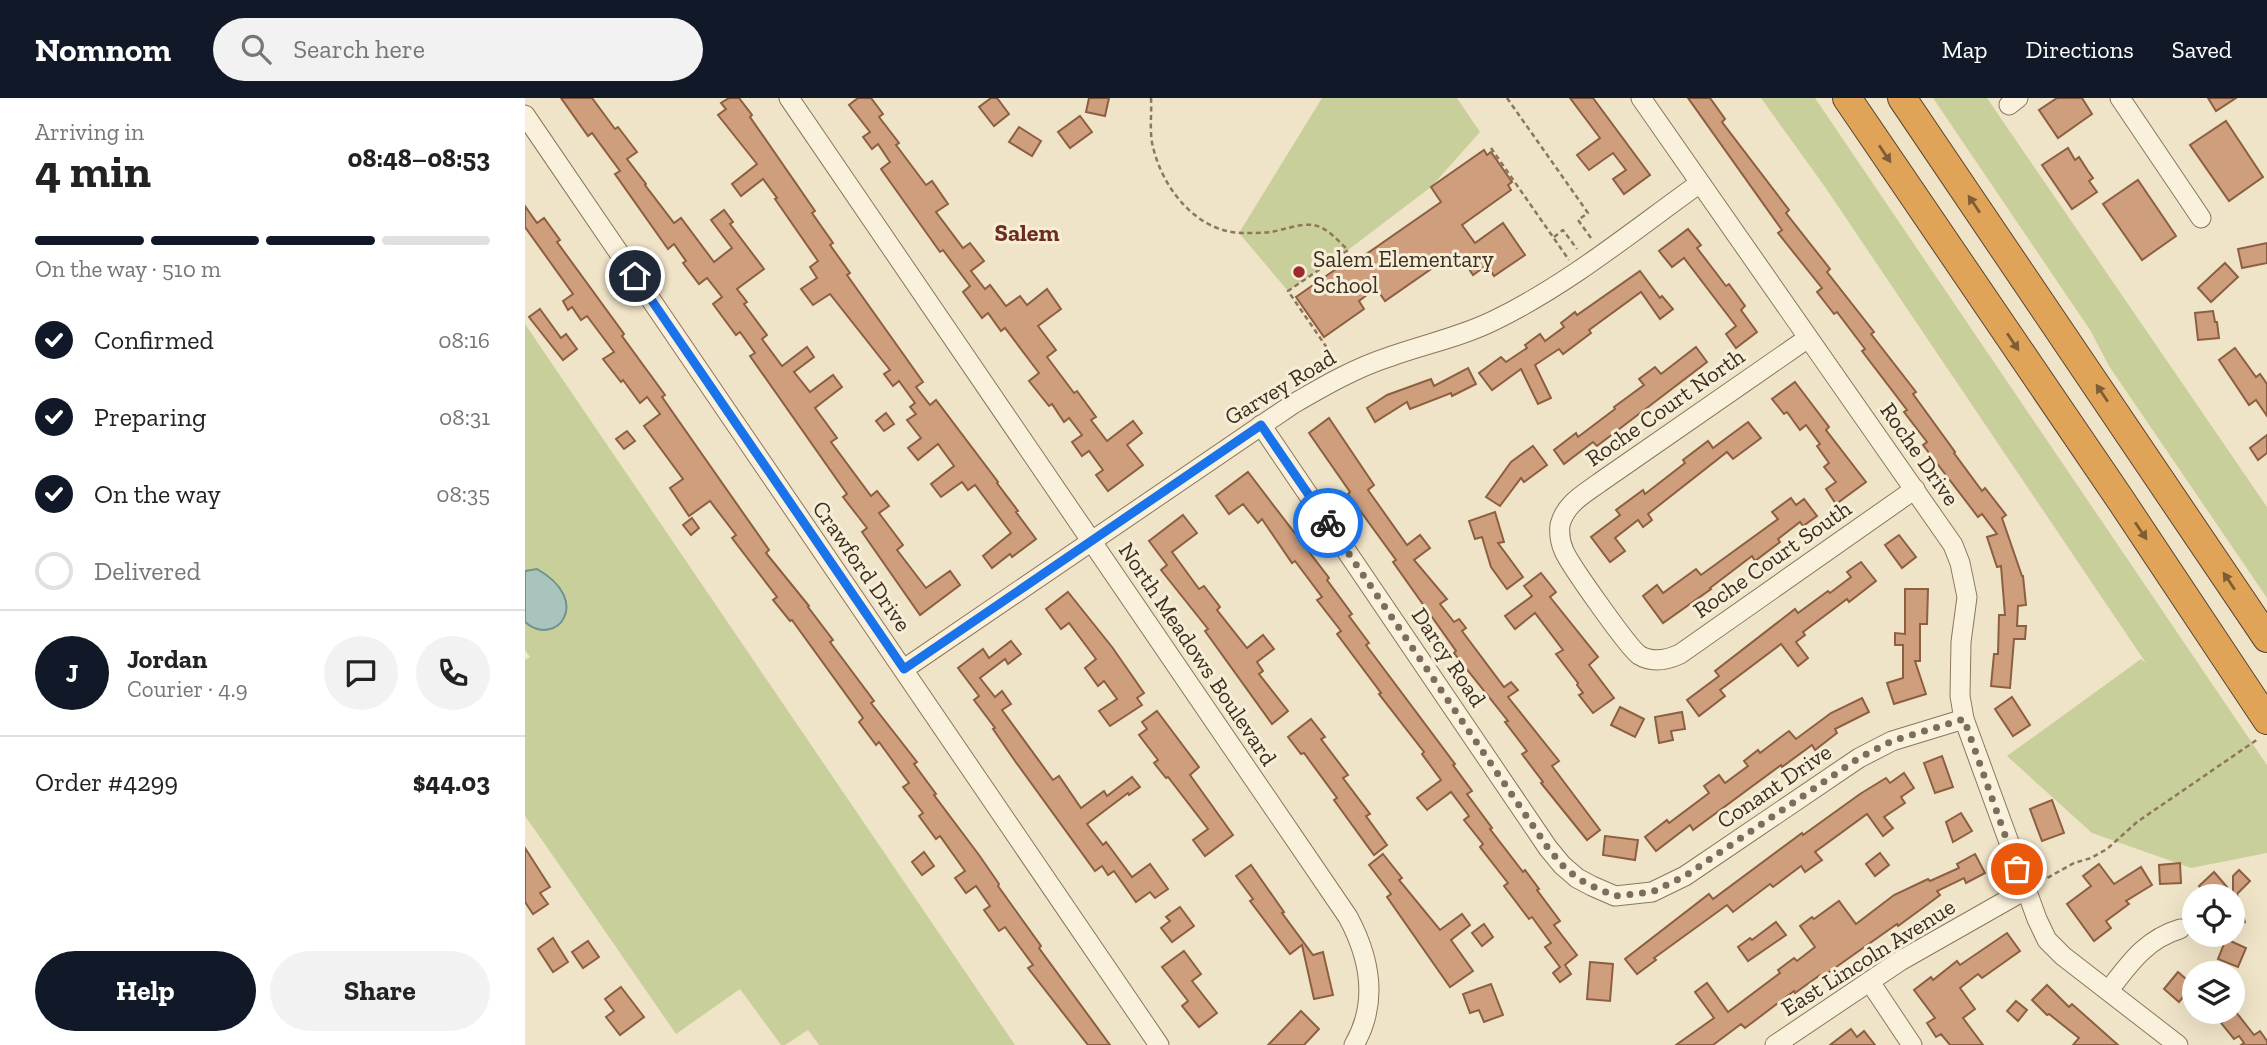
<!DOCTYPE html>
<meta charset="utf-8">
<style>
body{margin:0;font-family:"Zilla Slab",serif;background:#f2f2f2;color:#222;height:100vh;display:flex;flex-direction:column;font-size:26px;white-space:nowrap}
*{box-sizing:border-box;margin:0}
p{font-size:23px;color:#767676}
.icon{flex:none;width:38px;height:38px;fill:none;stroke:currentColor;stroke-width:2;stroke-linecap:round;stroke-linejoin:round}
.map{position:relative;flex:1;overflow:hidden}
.drawer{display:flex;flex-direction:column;background:#fff;width:525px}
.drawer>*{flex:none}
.buttons{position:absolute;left:1657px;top:786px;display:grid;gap:14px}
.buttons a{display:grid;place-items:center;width:63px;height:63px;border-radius:50%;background:#fff;box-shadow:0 7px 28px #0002;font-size:35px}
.pin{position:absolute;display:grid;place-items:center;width:60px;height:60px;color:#fff;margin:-30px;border:4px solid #fff;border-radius:50%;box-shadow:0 2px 7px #0007}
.courier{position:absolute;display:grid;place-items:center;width:70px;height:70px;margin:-35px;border:5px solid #1a73e8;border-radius:50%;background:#fff;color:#222;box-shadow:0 2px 9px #0007}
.headline em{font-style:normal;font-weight:800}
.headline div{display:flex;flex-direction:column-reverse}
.headline{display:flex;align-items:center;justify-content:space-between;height:119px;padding:0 35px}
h1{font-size:46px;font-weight:800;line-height:52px}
.bar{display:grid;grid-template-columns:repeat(4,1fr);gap:10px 7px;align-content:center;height:84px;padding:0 35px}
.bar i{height:9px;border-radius:5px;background:#e0e0e0}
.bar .on{background:#111827}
.bar p{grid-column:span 4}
.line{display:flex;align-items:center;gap:18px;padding:0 35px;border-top:2px solid #e0e0e0}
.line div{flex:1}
.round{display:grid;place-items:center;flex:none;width:74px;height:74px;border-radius:37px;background:#f2f2f2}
ol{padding:0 35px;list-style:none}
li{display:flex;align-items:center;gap:21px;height:77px}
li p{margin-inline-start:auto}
li .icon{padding:7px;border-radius:50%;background:#111827;color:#fff;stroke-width:4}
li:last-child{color:#767676}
li i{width:38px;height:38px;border:4px solid #e0e0e0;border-radius:50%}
.action{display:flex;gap:14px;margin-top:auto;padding:14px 35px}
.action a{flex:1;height:80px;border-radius:42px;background:#111827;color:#fff;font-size:28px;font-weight:800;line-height:80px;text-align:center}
.action a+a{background:#f2f2f2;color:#222}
header{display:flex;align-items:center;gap:42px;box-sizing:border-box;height:98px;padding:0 35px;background:#111827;color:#fff}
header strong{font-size:33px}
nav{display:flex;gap:38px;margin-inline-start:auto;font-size:24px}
.search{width:490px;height:63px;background:#f2f2f2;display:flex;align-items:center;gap:18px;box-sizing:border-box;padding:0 24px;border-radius:38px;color:#767676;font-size:26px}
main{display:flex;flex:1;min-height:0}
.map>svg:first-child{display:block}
</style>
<header>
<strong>Nomnom</strong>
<div class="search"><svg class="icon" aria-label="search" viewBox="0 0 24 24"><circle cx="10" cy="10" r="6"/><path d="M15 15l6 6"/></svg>Search here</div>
<nav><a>Map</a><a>Directions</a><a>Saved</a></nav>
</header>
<main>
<section class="drawer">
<div class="headline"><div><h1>4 min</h1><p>Arriving in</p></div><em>08:48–08:53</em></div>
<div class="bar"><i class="on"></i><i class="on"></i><i class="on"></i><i></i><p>On the way · 510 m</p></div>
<ol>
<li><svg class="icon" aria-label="check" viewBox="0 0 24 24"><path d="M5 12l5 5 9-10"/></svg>Confirmed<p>08:16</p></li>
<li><svg class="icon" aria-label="check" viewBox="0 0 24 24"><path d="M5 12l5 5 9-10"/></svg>Preparing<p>08:31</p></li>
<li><svg class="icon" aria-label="check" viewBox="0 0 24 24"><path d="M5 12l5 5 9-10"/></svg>On the way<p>08:35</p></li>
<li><i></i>Delivered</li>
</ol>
<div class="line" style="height:126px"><b class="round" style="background:#111827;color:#fff">J</b><div><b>Jordan</b><p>Courier · 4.9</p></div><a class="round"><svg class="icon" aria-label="chat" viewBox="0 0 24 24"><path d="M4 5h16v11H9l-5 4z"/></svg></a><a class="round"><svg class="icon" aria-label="phone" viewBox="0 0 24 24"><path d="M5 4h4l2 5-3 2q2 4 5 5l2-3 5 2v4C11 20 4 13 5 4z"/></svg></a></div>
<div class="line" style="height:91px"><div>Order #4299</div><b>$44.03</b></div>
<div class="action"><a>Help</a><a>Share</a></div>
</section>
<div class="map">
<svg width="1742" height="947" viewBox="0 0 1742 947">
<rect width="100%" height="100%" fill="#f0e4c8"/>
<g fill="#c9cf9b">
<path d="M797,0H932L955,34L906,89L823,152L763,193L714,135Z"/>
<path d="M1236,0H1290L1742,667V755L1666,770L1567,735L1482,658L1616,561L1621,565L1300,89Z"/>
<path d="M1408,0H1462L1742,409V500L1584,268L1565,232Z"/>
<path d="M0,226L490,947H294L283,932L260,947H256L215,891L151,936L17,742L0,718V562L5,559L0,552Z"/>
</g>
<path fill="#a9c4bc" stroke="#6f938a" stroke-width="2" d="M12,471C69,503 31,551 0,524V473Z"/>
<g fill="#cf9f7d" stroke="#8d5f41" stroke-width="2">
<path d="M36,0H67L90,31L93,29L112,54L102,61L121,86L120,87L149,125L156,120L189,164L207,150L186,122L199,112L208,124L205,126L239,171L212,191L222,204L219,206L242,237L237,241L257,268L282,249L289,259L269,274L285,294L308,277L317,289L290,310L312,340L306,344L346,398L352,393L364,408L354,415L378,447L372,452L401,490L425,473L435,487L395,517L337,434L342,430L318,399L322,396L225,258L230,255L215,234L211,237L188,206L197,199L182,180L174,186L158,165L161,163L149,146L143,151L90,76L95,73L67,35L63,38Z"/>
<path d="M204,0H214L227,17L225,19L290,113L287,115L308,145L305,147L325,175L322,177L398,284L391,289L405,307L411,302L473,384L472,385L493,413L491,414L511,441L487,459L485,456L467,470L458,458L486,435L450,387L443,392L437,384L416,399L406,386L429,368L413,346L393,362L383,350L396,340L382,322L391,316L385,309L390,305L374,283L368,288L359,276L365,272L305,196L288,207L276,191L292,180L285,169L293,163L250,101L252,100L238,81L216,98L207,86L232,66L193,17L201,11L196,5Z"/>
<path d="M333,0H346L358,16L354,19L374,45L371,47L401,87L407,83L423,106L411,114L438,150L445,145L459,163L446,173L460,191L465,187L481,208L495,198L502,207L522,191L536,211L513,228L531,252L522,259L549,295L552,293L571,319L566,322L582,343L608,323L617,335L602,347L618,367L583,393L571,377L578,372L564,353L557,358L547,344L557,337L544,320L539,324L527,306L524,308L504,283L514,275L480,230L476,233L463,215L457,220L438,194L445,188L418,152L415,154L356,71L365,64L353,46L347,51L338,39L345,34L324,7Z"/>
<path d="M466,0H472L484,16L469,28L454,9Z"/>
<path d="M564,0H584L580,18L561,14Z"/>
<path d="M1045,0H1068L1125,77L1099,96L1088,81L1101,72L1088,55L1064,72L1052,57L1075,40Z"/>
<path d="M1163,0H1185L1200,21L1197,24L1264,112L1261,115L1305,171L1302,174L1349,234L1346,236L1391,294L1388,296L1430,354L1429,355L1457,393L1460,390L1481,417L1477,420L1497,478H1498L1501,507L1493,508L1492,528H1501L1500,541H1489L1485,590L1466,588L1469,556H1473L1474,517H1480L1476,468L1472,469L1462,439L1472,436L1457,416L1453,419L1398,347L1402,344L1379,314L1382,312L1337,253L1340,251L1312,214L1309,216L1292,194L1297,190L1253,135L1257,132Z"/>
<path d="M1532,0H1557L1567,16L1533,40L1514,12Z"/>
<path d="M1683,0H1711L1691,13Z"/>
<path d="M555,18L567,34L545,50L533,34Z"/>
<path d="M1701,23L1738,79L1704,103L1665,47Z"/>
<path d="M494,29L516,43L507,58L484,44Z"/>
<path d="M1543,50L1550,62L1554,59L1563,73L1568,80L1564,83L1572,94L1547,111L1517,67Z"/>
<path d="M959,52L962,57L966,54L987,84L983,87L986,92L937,127L950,145L978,125L1000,157L969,178L962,167L948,177L932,153L860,203L851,190L834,203L839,211L799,239L771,199L824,162L827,166L916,104L906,89Z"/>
<path d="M1613,82L1651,138L1617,162L1578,106Z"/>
<path d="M0,108L12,125L19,120L35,142L32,144L99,236L97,238L140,297L137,299L244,452L241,455L284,508L283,509L308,542L305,544L349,603L346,605L392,664L389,666L411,696L409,697L454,757L474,786L473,788L516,848L514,850L585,947H563L503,870L508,867L480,829L474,833L459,812L465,808L451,788L441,795L430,780L440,773L415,738L411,741L394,718L398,715L378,689L384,685L354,644L351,647L334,624L338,620L267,522L265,523L248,502L252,499L207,440L211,437L185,403L164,418L145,390L158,381L119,328L135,316L122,299L115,305L98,282L96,284L78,261L89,254L62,218L56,222L47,209L43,212L38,203L48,196L0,129Z"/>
<path d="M1163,131L1176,147L1172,150L1201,188L1204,186L1220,208L1216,212L1232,234L1211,250L1201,236L1211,228L1159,160L1147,169L1134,153Z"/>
<path d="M1742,145V165L1717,170L1713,151Z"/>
<path d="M1700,165L1713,179L1686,204L1673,190Z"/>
<path d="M1115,173L1135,200L1137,198L1148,211L1135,221L1116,194L1064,232L1066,235L1038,256L1034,251L1010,267L1026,300L1013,306L996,271L967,292L954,275L976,259L981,264L1002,250L1000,247L1015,236L1020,243L1039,229L1036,225L1050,214L1052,217Z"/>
<path d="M15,211L36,240L41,236L52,251L38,262L4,219Z"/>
<path d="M1688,213L1690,224H1692L1694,240L1673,242L1670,215Z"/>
<path d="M1171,249L1182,264L1072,348L1068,344L1039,366L1029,352L1051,335L1053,339L1090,311L1089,309L1119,287L1114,281L1130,269L1136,276Z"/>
<path d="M1710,250L1731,279L1735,276L1742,286V318L1731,302L1724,307L1694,262Z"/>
<path d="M943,270L951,286L927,298L926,295L885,311L882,304L850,324L842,310L862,297L906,281L909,288Z"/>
<path d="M1270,284L1304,329L1301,332L1341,384L1311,406L1301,391L1311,384L1299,369L1304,365L1292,348L1295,346L1281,327L1275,332L1262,314L1259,316L1247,301Z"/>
<path d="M361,315L369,326L359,333L351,323Z"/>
<path d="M804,320L849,387L843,392L882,447L895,437L905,450L889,462L922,501L915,506L929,524L934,521L941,530L937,533L979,589L986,584L993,592L983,599L1034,663L1027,668L1075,732L1062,742L1016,685L1018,684L997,656L1002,653L980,624L983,623L929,555L931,553L868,464L871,462L823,396L825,394L784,335Z"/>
<path d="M1223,324L1236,340L1208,361L1202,354L1123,416L1127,422L1118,429L1113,422L1090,440L1100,453L1085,464L1066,439L1095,417L1091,412L1118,392L1120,396L1160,365L1158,362L1183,343L1188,350Z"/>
<path d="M102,333L110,343L99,351L91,341Z"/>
<path d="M1742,337V355L1733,362L1725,350Z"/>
<path d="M1008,348L1022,367L999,384L996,380L975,408L961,399L986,364Z"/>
<path d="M723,374L804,480L802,482L827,516L824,518L844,545L841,547L930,666L928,667L947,693L942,696L967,730L965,731L998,774L1000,772L1014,791L1012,792L1035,823L1029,827L1052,857L1040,867L1046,876L1035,884L1028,875L1035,869L1020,849L1026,845L1007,819L1004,821L979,788L983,785L955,749L958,746L939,722L944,718L926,694L902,712L892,700L916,682L897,656L899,654L854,596L856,595L812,536L816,533L792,502L797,499L770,463L767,465L737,421L733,425L718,406L704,416L691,398Z"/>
<path d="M1266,400L1271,407L1279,401L1292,418L1278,428L1275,424L1253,441L1255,444L1230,463L1227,458L1185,490L1186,491L1138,525L1118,498L1132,487L1138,495L1171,471L1176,477L1253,421L1247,414Z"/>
<path d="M970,414L979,444L973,445L998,479L982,491L966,469L957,439L950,441L944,423Z"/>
<path d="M658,417L672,435L647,454L674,491L679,488L695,509L692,512L722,550L738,537L749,551L732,564L738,573L734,576L763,613L747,626L680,533L683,531L636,472L642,467L624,443Z"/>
<path d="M167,420L174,430L166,437L158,427Z"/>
<path d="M1374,437L1391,459L1377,470L1360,447Z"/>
<path d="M1336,464L1351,483L1324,504L1322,501L1278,534L1280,537L1271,544L1283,560L1273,568L1256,546L1195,592L1200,598L1174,618L1162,602L1194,578L1190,573L1270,511L1273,515L1303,493L1305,495L1326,479L1322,474Z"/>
<path d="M1016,475L1031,494L1025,499L1073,559L1064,567L1089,600L1068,615L1054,597L1058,595L1052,587L1053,585L1031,556L1038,552L1010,515L990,531L980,518L1007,498L999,488Z"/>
<path d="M1380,491H1403L1402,526H1395V563H1390L1401,596L1369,606L1362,585L1378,580V547H1370V535L1380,536Z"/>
<path d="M543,494L587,549L619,595L612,600L617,607L585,628L574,613L592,601L579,583L573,588L560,570L571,561L544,525L536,531L521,511Z"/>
<path d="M486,543L496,556L483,566L480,561L455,580L470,599L477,593L486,606L477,612L528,682L534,678L556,710L579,693L582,698L607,679L615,689L604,697L603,695L562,726L578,747L581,744L607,779L625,766L643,791L630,800L625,794L611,804L589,773L583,777L577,768L570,773L490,663L468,631L470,630L449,602L454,598L433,570L458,551L464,560Z"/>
<path d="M1487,599L1505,627L1488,638L1470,611Z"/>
<path d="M1337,600L1344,614L1310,631L1312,635L1290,652L1287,647L1257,669L1256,667L1168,732L1165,727L1131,753L1120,739L1142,722L1144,725L1184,695L1179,688L1194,677L1200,685L1223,668L1219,663L1233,652L1235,655L1264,633L1271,641L1306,615Z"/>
<path d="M1095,609L1119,621L1110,639L1086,627Z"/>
<path d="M632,613L674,669L665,677L708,737L680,758L668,742L683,731L643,679L641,680L629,665L633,662L614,637L622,631L617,624Z"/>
<path d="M1157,614L1160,631L1146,633L1148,642L1134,645L1130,619Z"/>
<path d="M786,621L800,639L796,641L823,677L818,680L845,716L841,718L862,747L849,757L809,702L812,700L779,655L776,656L763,639Z"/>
<path d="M1417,658L1428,689L1410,695L1399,665Z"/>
<path d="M1379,675L1389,690L1376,699L1380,705L1359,719L1368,730L1358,738L1342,716L1290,754L1297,762L1280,774L1276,768L1248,789L1245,786L1208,814L1202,807L1129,860L1131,862L1112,876L1100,861L1184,796L1188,801L1277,735L1278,737L1335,696L1361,680L1365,685Z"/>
<path d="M1527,702L1539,735L1517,743L1505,711Z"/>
<path d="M1436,715L1447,733L1428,744L1421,724Z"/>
<path d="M1080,738L1113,742L1110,762L1078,757Z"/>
<path d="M0,750L25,789L15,795L23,806L8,816L0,804Z"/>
<path d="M399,754L409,768L397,777L387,764Z"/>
<path d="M1355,755L1364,767L1350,778L1341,766Z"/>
<path d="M858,756L877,780L874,782L915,832L937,816L945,827L926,842L948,873L925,889L862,799L866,796L844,767Z"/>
<path d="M1450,756L1460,775L1441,785L1439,780L1412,793L1415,797L1399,809L1373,828L1372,826L1297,879L1295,877L1270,895L1269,893L1220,930L1216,926L1188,947H1151L1189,920L1170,894L1182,885L1203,914L1255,875L1253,872L1269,860L1272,863L1290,849L1275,828L1287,819L1289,821L1314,803L1331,826L1369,797L1403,781L1405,783L1434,770L1432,766Z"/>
<path d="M1655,765L1656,785L1635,786L1634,767Z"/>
<path d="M1574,766L1589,786L1616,769L1627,787L1601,803L1604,806L1581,823L1586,830L1569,843L1542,806L1566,788L1558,778Z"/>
<path d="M726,767L759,814L757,815L788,857L798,854L808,897L789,901L777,847L765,856L725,803L728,801L711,778Z"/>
<path d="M1714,772L1725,783L1712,796L1720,824L1708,828V778Z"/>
<path d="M1689,774L1702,789L1692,798H1683L1674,788Z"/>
<path d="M655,809L669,828L647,844L636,830L645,823L641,819Z"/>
<path d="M1251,824L1261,837L1223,863L1213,849L1225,840L1227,842Z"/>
<path d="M959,826L968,839L957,848L947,835Z"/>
<path d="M1482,835L1495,853L1457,880L1453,876L1435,890L1450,911L1438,920L1458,947H1425L1416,936L1411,939L1402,925L1410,920L1389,892L1406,879L1408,882L1432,863L1435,867Z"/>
<path d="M28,840L43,864L28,874L13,851Z"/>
<path d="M1701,841L1721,850L1713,869L1693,861Z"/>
<path d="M63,843L74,859L58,870L47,854Z"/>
<path d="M659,853L676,876L667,883L692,915L674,929L657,908L663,903L637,869Z"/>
<path d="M1065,864L1088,866L1085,903L1062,901Z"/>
<path d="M1653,874L1668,887L1654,904L1639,891Z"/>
<path d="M966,886L978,917L959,924L954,912L945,915L938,896Z"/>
<path d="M1522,887L1544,909L1547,906L1593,947H1548L1554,940L1524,916L1522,917L1507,902Z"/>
<path d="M96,889L119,919L95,937L81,919L89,913L80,901Z"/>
<path d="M1491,903L1502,912L1493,923L1482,913Z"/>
<path d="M776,913L794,931L779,947H743Z"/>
<path d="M1711,914L1729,937L1735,933L1742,943V947H1716L1719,945L1714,938L1709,941L1696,925Z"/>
<path d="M1326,931L1332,939L1339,933L1350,947H1305Z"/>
</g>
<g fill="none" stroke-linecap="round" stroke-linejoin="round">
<g stroke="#8d765c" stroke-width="21">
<g id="minor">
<path d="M264,0L823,819C845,860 854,904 829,947"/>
<path d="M1116,0L1428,447L1435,465L1442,499L1436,544L1435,598L1439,621L1512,821L1522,842L1538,858L1653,947"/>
<path d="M1595,0L1676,120"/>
<path d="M1484,7L1493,0"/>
<path d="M0,17L634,947"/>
<path d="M1283,240L1074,385C1059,396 1040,406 1035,427C1034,436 1035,444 1039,453C1045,467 1103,549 1114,557C1127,565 1142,562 1155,556L1390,391"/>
<path d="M736,327L1023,750L1037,767L1052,780L1067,788L1090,798L1127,794L1160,778L1334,660L1367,643L1439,621"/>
<path d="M379,571L768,306C799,288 830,270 864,259C900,246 936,239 970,222C1044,186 1109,132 1175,85"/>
<path d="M1345,884L1387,947"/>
<path d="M1584,892C1604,866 1621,841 1655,831"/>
<path d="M1250,947L1375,863L1500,792"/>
</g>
</g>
<g stroke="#5b4430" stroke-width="30">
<g id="highway">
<path d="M1322,0L1595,401L1742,622"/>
<path d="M1377,0L1742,540"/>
</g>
</g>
<g stroke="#8d765c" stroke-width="2.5" stroke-dasharray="5 3.5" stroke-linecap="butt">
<path d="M626,0C627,15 624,34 628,49C638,91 672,135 719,135C728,135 737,135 746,134C758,132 776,125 788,127C802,129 813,143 823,152L763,193L811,263"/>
<path d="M982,0L1063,115L1053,122L1066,140"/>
<path d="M966,50L1044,162"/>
<path d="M1029,139L1038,132L1052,151"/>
<path d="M1515,784L1549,765L1566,760L1582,751L1612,724L1733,641"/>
</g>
<use href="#minor" stroke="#faf1dc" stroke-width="19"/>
<use href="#highway" stroke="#e0a458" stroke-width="28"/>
</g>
<defs><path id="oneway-solid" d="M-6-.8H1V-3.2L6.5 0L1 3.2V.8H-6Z" transform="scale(1.75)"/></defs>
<g fill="#7e5d36">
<use href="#oneway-solid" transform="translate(1360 56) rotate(56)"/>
<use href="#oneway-solid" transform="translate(1449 106) rotate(-124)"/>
<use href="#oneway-solid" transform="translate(1488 244) rotate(56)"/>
<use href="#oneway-solid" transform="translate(1577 295) rotate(-124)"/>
<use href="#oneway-solid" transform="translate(1616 433) rotate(56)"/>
<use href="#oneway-solid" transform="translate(1704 483) rotate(-124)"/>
</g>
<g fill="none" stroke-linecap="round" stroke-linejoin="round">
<path stroke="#7c6e5b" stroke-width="7" stroke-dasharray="0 12.6" d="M803,425L1023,750L1037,767L1052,780L1067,788L1090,798L1127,794L1160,778L1334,660L1367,643L1439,621L1492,771"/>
<path stroke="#1a73e8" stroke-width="9" d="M110,178L379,571L736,327L803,425"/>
</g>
<circle fill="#9e2a2b" stroke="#f7eed8" stroke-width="2.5" cx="774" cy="174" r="7"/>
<g text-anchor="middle" stroke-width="6" stroke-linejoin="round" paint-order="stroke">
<g font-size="23" fill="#3d2e20" stroke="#f7eed8" text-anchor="start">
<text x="788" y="169">Salem Elementary<tspan x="788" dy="26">School</tspan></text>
</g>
<g font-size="23" fill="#3d2e20" stroke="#f7eed8">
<text transform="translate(755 289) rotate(-31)" y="8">Garvey Road</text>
<text transform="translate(1140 309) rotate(-35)" y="8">Roche Court North</text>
<text transform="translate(1395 356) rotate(55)" y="8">Roche Drive</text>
<text transform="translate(1247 461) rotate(-35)" y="8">Roche Court South</text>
<text transform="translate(337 468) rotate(55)" y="8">Crawford Drive</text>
<text transform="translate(673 556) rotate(56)" y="8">North Meadows Boulevard</text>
<text transform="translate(924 559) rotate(56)" y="8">Darcy Road</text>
<text transform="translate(1249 688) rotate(-34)" y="8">Conant Drive</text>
<text transform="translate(1343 859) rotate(-32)" y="8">East Lincoln Avenue</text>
</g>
<g font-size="24" font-weight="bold" fill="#6b2e1e" stroke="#f7eed8">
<text x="502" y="143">Salem</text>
</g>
</g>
</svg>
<div class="buttons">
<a><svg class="icon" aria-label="locate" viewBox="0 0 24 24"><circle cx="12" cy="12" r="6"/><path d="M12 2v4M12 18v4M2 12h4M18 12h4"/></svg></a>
<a><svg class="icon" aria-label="layers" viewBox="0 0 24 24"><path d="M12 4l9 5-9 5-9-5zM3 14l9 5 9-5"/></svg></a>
</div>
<div class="pin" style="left:1492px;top:771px;background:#ea580c"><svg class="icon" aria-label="bag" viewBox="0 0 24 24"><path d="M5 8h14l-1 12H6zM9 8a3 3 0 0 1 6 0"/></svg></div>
<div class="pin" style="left:110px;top:178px;background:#1f2937"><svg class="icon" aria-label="home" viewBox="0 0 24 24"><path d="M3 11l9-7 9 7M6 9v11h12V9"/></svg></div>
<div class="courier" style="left:803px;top:425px"><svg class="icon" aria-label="bike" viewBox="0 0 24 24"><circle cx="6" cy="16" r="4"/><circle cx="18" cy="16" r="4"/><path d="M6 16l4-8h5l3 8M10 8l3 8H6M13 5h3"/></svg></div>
</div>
</main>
